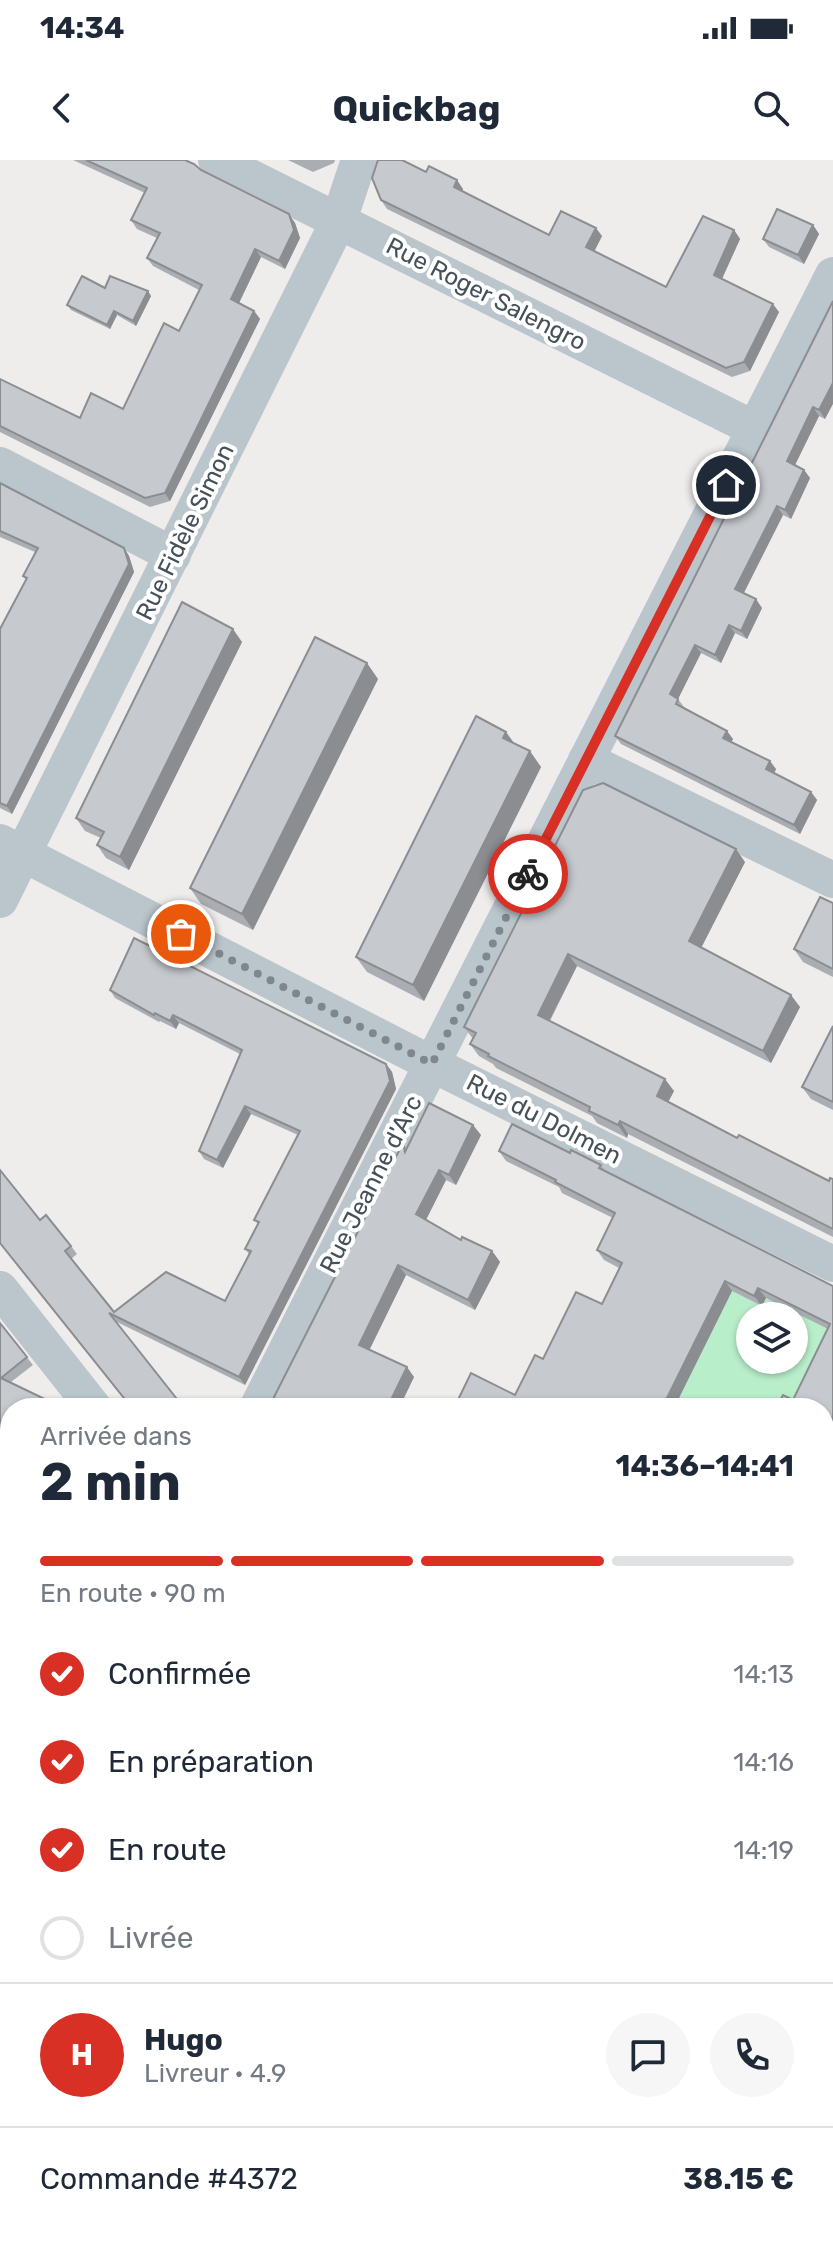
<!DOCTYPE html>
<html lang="fr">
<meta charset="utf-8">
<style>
body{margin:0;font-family:Rubik,sans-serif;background:#f6f6f7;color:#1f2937;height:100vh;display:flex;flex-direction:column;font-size:30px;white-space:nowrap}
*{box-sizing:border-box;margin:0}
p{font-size:26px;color:#747a83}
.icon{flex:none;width:44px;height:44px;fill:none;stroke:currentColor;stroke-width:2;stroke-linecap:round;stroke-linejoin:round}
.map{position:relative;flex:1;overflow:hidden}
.drawer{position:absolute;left:0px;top:1238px;width:834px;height:848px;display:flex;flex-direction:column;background:#fff;border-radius:32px 32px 0 0;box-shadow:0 2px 6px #0004}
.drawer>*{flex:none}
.controls{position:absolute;left:736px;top:1142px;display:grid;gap:16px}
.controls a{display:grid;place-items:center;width:72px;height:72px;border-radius:50%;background:#fff;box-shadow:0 2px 6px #0004;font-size:40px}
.pin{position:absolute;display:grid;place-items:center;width:68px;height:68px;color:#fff;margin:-34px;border:4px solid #fff;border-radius:50%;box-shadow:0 2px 8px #0007}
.courier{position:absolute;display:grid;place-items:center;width:80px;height:80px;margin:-40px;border:6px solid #d93025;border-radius:50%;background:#fff;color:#222;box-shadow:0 2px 10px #0007}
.head em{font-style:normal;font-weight:700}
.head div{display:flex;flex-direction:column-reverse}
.head{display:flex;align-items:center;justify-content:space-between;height:136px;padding:0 40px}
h1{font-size:52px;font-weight:700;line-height:60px}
.bar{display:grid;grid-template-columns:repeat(4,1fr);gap:12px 8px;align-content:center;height:96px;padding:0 40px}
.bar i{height:10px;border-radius:6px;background:#e0e1e3}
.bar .current{background:#d93025}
.bar p{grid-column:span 4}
.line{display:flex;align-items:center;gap:20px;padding:0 40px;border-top:2px solid #e0e1e3}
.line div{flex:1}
.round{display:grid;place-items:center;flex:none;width:84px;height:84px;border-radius:42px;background:#f6f6f7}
ol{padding:0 40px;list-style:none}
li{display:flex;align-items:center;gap:24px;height:88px}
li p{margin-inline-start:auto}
li .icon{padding:8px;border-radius:50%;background:#d93025;color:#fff;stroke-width:4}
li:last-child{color:#747a83}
li i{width:44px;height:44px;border:4px solid #e0e1e3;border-radius:50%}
.status{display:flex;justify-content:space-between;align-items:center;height:56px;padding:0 40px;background:#fff;direction:ltr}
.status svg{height:22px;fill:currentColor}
header{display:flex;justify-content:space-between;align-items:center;height:104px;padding:0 40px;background:#fff;font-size:36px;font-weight:700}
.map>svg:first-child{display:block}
</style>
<div class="status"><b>14:34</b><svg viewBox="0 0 49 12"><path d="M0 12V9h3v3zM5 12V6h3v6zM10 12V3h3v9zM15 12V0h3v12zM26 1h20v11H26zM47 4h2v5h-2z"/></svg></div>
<header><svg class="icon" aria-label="back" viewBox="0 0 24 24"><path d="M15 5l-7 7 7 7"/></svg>Quickbag<svg class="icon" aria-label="search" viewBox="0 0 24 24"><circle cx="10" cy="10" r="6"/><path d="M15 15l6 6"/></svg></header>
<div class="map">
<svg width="833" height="2086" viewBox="0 0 833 2086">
<rect width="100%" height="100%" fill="#efecec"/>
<path fill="#b9eeca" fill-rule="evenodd" d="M782,1106L833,1172V1187L788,1248H674L732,1131L762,1146ZM750,1156H794V1200H750Z"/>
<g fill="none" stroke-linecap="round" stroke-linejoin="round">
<g stroke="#bac5cc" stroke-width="36">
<path d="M216,0L755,269"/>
<path d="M0,305L173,395"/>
<path d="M586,600L833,720"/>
<path d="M0,682L432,904L833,1104"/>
<path d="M0,740L339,60L359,0"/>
<path d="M0,1129L94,1248"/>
<path d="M257,1248L833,115"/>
</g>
<g stroke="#b9c6d1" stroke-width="44">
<path d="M0,1340L10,1345"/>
<path d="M824,1483L833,1465"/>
<path d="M824,1748L833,1753"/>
<path d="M525,2086L530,2076"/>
</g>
</g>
<g fill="#aaaeb2">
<path d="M73,0H185L201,10L295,63L300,78L285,109L261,97L239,143L254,151L260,159L170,341L150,347L0,272V219L80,258L123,249L179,171L199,130L153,106L147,98L157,78L137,69L131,60L145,33Z"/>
<path d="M288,0H335L334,3L313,12Z"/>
<path d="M426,12L463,29L462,31L549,75L602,76L594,91L666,127L734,70L740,79L722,119L779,152L750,211L732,217L387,49L381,40Z"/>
<path d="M813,65L819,74L804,104L769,87L763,79Z"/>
<path d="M105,128L151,136L136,166L117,155L110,169L71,150L67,145Z"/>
<path d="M833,141L825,259L819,256L795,305L804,310L810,318L791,359L783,355L744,433L762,448L747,479L735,473L721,503L701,493L678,539L684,547L733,579L731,582L776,609L774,613L811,632L817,640L800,674L621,584L615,576Z"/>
<path d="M0,323L124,388L129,396L134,412L12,654L0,648V469L26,420L23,416L35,392L0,377Z"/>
<path d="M242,482L129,710L106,698L97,685L101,678L85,671L76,658Z"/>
<path d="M378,519L253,770L201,744L190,728Z"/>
<path d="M515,584L541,607L424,841L367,812L356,797Z"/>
<path d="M583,630L745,702L701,788L800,847L771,903L577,806L550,861L674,931L668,942L737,978L829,1021L833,1019V1077L628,974L627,978L597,963L592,956L496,908L493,904L479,896L470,884L473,879L464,867Z"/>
<path d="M833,743V817L803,802L794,789Z"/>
<path d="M110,830L386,904L392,912L396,929L245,1225L115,1161L184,1248H131L0,1084V1010L40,1060L71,1086L77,1094L71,1099L114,1152L225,1141L249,1094L245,1089L258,1064L254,1060L298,975L251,954L223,1008L204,999L199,991L240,894L179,863L176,869L160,861L159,862L115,838Z"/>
<path d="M833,866V950L811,939L802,927Z"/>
<path d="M481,975L456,1025L446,1020L426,1059L461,1080L492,1091L500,1102L475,1150L406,1115L369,1189L414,1217L399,1248H278L403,983L407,989Z"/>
<path d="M499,991L570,993L601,1005L605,1011L833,1126V1281L824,1299V1248L793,1240L828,1169L766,1138L762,1146L732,1131L674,1248H454L515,1235L543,1199L602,1144L619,1108L604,1100L597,1090L613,1058L562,1033L559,1027L506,1001Z"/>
<path d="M0,1163L33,1205L11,1222L51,1242L56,1248H10V1301L0,1296Z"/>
<path d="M0,1429L10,1434V1608L0,1603Z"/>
</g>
<g fill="#8b8d91">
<path d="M457,20L463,29L460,35L454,27Z"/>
<path d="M289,54L295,63L300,78L285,109L279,101Z"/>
<path d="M813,65L819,74L804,104L798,95Z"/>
<path d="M596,68L602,76L592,96L586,87Z"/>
<path d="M734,70L740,79L720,123L714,115Z"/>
<path d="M255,89L261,97L237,147L231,139Z"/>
<path d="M148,131L151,136L136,166L133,161Z"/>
<path d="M773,144L779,152L750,211L744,202Z"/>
<path d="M114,151L117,155L110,169L107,165Z"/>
<path d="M254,151L260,159L170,341L165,333Z"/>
<path d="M833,223V244L825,259L819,250Z"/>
<path d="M813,247L819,256L793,309L787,301Z"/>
<path d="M804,310L810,318L791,359L785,350Z"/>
<path d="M777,346L783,355L741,438L735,429Z"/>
<path d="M124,388L129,396L134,412L12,654L7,646Z"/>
<path d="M756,439L762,448L747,479L741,471Z"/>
<path d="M729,465L735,473L721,503L715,495Z"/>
<path d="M233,469L242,482L129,710L120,697Z"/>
<path d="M695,485L701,493L676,543L670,534Z"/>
<path d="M367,503L378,519L253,770L242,754Z"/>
<path d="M727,571L733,579L729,586L723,578Z"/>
<path d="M506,572L517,587L503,578Z"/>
<path d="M530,591L541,607L424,841L413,825Z"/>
<path d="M770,601L776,609L772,618L766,609Z"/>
<path d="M811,632L817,640L800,674L794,665Z"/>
<path d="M736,689L745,702L698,794L689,781Z"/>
<path d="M568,794L577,806L546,867L538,855Z"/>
<path d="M791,835L800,847L771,903L763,891Z"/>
<path d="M173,855L179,863L176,869L170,861Z"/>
<path d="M386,904L392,912L396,929L245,1225L239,1217Z"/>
<path d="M665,919L674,931L665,948L657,936Z"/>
<path d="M245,946L251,954L223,1008L217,1000Z"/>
<path d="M620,961L628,974L627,978L618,965Z"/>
<path d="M473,965L481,975L456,1025L449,1015Z"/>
<path d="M439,1010L446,1020L424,1064L416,1054Z"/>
<path d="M492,1091L500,1102L475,1150L468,1140Z"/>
<path d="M398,1105L406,1115L367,1195L359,1185Z"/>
<path d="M725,1121L732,1131L674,1248H662Z"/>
<path d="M758,1128L766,1138L762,1146L754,1136Z"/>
<path d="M407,1207L414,1217L399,1248H387Z"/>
<path d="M51,1242L56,1248H48Z"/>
<path d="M833,1256V1281L824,1299V1274Z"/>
<path d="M833,1965V2003L824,2021V1983Z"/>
</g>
<g fill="#c6cacf" stroke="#8b8d91" stroke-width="2">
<path d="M86,0H185L194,4L201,10L289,54L294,70L279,101L255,89L231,139L254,151L165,333L145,338L0,266V219L80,258L91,233L123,249L164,163L179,171L202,125L147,98L160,73L131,60L147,28Z"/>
<path d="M378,0H402L426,12L429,6L457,20L454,27L549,75L561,51L596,68L586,87L666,127L703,56L734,70L714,115L773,144L744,202L726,208L381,40L372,18Z"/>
<path d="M777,49L813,65L798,95L763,79Z"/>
<path d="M82,116L105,128L110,116L148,131L133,161L114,151L107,165L67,145Z"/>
<path d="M833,141V223L819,250L813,247L787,301L804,310L785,350L777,346L735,429L756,439L741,471L729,465L715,495L695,485L670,534L678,539L676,544L727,571L723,578L770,601L766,609L811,632L794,665L615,576Z"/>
<path d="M0,323L124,388L129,404L7,646L0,643V469L27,418L23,416L38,388L0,371Z"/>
<path d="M182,442L233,469L120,697L97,685L104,672L76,658Z"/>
<path d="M315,477L367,503L242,754L190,728Z"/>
<path d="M476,556L506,572L503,578L530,591L413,825L356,797Z"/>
<path d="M603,623L736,689L689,781L791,835L763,891L568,794L538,855L665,919L657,936L737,978L739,975L829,1021L830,1018L833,1019V1069L620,961L618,965L589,951L590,947L488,896L489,894L470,884L476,873L464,867L583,630Z"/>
<path d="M820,737L833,743V809L794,789Z"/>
<path d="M134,778L386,904L390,921L239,1217L109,1153L184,1248H132L0,1083V1010L40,1060L46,1055L71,1086L65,1091L114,1152L166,1112L225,1141L251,1091L245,1089L259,1062L254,1060L300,971L245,946L217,1000L199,991L242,890L173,855L170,861L155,853L154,855L110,830Z"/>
<path d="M833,866V942L802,927Z"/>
<path d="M429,943L473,965L449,1015L439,1010L416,1054L461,1080L462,1077L492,1091L468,1140L398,1105L359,1185L407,1207L387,1248H278L274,1237L403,983L405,992Z"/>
<path d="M512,964L570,993L571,990L601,1005L599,1008L833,1126V1256L824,1274V1248H776L783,1235L793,1240L830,1164L758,1128L754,1136L725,1121L662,1248H454L471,1213L515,1235L535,1195L543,1199L576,1132L602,1144L622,1103L597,1090L615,1053L555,1022L556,1020L499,991Z"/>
<path d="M0,1163L27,1197L1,1218L51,1242L48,1248H10V1295L0,1290Z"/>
<path d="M0,1429L10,1434V1598L0,1593Z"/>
<path d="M824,1777L833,1782V1965L824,1983Z"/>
<path d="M275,2076H380L395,2083L394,2086H270Z"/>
</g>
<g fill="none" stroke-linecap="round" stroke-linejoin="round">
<path stroke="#80878c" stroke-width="8" stroke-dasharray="0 14.4" d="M181,774L432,904L528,714"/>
<path stroke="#d93025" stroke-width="10" d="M528,714L726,325"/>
</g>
<g text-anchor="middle" stroke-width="8" stroke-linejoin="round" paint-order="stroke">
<g font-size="24" fill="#455159" stroke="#fff">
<text transform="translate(486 134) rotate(27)" y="8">Rue Roger Salengro</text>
<text transform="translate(185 372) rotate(-64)" y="8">Rue Fidèle Simon</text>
<text transform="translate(544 959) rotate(27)" y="8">Rue du Dolmen</text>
<text transform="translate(371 1024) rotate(-63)" y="8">Rue Jeanne d'Arc</text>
</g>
</g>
</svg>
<div class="controls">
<a><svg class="icon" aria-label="layers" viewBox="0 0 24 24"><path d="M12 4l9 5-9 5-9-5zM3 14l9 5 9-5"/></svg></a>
</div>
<div class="pin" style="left:181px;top:774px;background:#ea580c"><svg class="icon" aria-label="bag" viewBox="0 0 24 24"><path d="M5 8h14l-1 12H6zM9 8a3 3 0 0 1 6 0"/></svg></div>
<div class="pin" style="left:726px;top:325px;background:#1f2937"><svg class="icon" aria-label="home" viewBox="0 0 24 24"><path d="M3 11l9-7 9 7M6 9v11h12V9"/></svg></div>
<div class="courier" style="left:528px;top:714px"><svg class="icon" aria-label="bike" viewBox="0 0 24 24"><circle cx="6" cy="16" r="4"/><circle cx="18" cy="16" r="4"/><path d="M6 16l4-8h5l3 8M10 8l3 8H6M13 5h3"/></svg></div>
<section class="drawer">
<div class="head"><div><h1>2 min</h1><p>Arrivée dans</p></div><em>14:36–14:41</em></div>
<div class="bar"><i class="current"></i><i class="current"></i><i class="current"></i><i></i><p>En route · 90 m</p></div>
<ol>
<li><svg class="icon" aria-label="check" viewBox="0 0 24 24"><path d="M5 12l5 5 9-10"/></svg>Confirmée<p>14:13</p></li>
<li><svg class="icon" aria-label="check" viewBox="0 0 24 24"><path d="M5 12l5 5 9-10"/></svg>En préparation<p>14:16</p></li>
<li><svg class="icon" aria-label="check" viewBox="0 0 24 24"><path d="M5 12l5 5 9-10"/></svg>En route<p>14:19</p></li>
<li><i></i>Livrée</li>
</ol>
<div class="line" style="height:144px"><b class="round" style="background:#d93025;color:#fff">H</b><div><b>Hugo</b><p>Livreur · 4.9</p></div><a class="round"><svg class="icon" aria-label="chat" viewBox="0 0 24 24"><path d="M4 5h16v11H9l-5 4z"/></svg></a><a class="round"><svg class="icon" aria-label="phone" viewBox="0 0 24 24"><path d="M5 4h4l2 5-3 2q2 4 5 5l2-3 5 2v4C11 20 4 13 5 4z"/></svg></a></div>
<div class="line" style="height:104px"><div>Commande #4372</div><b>38.15 €</b></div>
</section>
</div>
